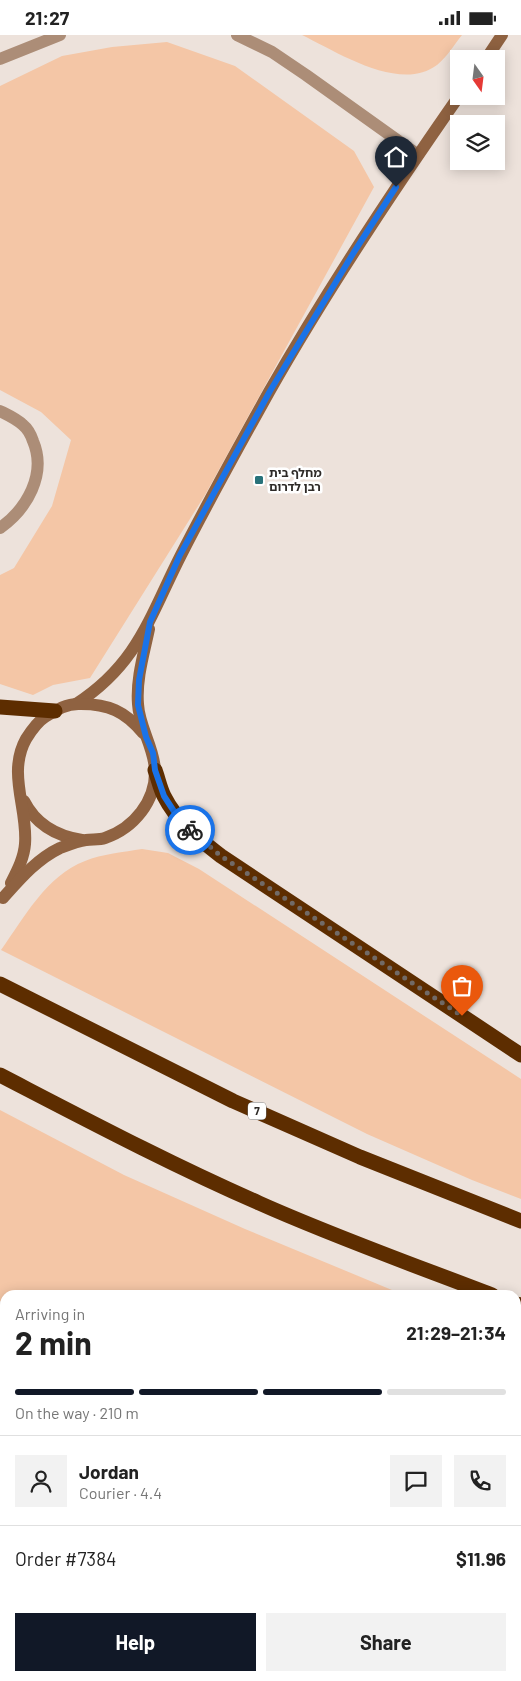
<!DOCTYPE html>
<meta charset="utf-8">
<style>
body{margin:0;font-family:Barlow,"Noto Sans Hebrew",sans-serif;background:#f2f2f2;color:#222;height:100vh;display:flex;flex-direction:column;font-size:19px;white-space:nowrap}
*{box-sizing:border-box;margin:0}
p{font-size:16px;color:#767676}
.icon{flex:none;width:28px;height:28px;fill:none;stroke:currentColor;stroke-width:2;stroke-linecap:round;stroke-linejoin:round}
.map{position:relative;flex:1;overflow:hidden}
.side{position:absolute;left:0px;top:1255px;width:521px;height:391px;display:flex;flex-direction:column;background:#fff;border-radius:15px 15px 0 0;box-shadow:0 2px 12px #0003}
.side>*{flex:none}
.needle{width:32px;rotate:166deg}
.controls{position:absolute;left:450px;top:15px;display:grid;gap:10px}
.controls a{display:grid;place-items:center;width:55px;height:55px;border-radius:0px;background:#fff;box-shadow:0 2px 12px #0003;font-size:25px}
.pin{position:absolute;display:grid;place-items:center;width:42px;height:42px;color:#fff;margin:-51px -21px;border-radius:50% 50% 50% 0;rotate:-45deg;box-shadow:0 0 5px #0007}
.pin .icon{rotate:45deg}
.courier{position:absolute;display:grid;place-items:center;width:50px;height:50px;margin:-25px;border:4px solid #1a73e8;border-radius:50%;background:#fff;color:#222;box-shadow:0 1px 6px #0007}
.headline em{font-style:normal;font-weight:700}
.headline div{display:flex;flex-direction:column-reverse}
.headline{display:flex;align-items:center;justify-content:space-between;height:85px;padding:0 15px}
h1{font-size:32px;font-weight:700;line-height:38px}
.bar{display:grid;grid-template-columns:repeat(4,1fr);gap:8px 5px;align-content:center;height:60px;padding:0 15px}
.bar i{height:6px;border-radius:4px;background:#e0e0e0}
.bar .active{background:#111827}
.bar p{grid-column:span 4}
.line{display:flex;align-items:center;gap:12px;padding:0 15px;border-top:1px solid #e0e0e0}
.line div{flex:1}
.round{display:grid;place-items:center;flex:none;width:52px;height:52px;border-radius:0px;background:#f2f2f2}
.button{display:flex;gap:10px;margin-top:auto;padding:10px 15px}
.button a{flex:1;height:58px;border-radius:0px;background:#111827;color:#fff;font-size:20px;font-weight:700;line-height:58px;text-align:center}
.button a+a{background:#f2f2f2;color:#222}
.status{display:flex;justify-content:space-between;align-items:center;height:35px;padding:0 25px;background:#fff;direction:ltr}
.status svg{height:14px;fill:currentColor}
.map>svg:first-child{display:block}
</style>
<div class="status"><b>21:27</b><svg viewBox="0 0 49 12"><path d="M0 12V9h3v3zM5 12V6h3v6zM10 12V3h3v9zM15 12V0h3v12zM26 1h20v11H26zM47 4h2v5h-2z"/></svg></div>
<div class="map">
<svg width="521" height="1646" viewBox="0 0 521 1646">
<rect width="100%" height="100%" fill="#ede2db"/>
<g fill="#f4c6a6">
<path d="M302,0H462C454,10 447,22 437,30C400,58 337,17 302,0Z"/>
<path d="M167,7L235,31L354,116L374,152L205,460L90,643L53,650L33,660L0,649V540L14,533L52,471L71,405L41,377L0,355V51L62,21L112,12Z"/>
<path d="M142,814L168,818L199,834L521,1044V1164L472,1145L367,1099L1,915C24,883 46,841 85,826C102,819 124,817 142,814Z"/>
<path d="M0,1075L124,1140L245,1194L404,1260H5V1268L0,1266Z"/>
<path d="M516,1302L521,1303V1354L516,1353Z"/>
<path d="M0,1323L5,1324V1566L0,1563Z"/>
<path d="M176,1641H348V1646H187Z"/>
</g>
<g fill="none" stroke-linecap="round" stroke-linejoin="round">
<g stroke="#bd7843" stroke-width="7">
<path d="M0,1341L5,1342"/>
<path d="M516,1435L521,1436"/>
</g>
<g stroke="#a9a19b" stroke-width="3" stroke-dasharray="2.5 2.5" stroke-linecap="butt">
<path d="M0,1405L5,1406"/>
<path d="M516,1473H521"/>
</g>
<path stroke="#ac8d77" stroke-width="12" d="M0,376C8,380 17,384 23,390C28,394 31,400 33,406C47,439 27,474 0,493"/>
<g stroke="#ac8d77" stroke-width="12">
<path d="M237,0L272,17L306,40L418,120"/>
<path d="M0,24L60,0"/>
</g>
<g stroke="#8f6241" stroke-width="12">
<path d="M486,24L502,0"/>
<path d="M76,669C138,629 150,581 181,520C209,465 239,411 269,357C327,255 392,157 459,61"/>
<path d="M24,766C36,790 56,801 82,805"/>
<path d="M11,848C17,836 24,823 25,809C28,774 7,738 26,704C31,696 37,687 45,682C56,675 67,668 81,669C108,669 125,676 143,698"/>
<path d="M3,863C20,844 37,824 60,813C68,810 78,806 86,805C92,804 99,805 105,803C134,793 156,766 155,735C154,712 139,692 138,669C136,644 144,618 149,594"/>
</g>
<g stroke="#5d2d00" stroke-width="15">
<path d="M0,672L55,676"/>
<path d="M155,735C158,743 160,753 164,761C177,787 199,804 221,821L521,1020"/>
<path d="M0,949L233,1066L360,1122L521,1186"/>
<path d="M0,1040C85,1084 170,1129 259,1168C335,1202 414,1230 492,1260"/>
<path d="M516,1269L521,1270"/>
<path d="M0,1305L5,1307"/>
<path d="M516,1380L521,1381"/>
</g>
</g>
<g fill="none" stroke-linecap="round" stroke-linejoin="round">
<path stroke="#716a66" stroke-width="5" stroke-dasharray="0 9" d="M190,795L221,821L462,981"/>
<path stroke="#1a73e8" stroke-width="6" d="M190,795L179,784L164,761L155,735L153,718L146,702L138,670L139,645L150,587L180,520L270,356L354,217L396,152"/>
</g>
<rect fill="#28727a" stroke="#fff" stroke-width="2" x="254" y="440" width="10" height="10" rx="2.5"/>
<g text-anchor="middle" stroke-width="5" stroke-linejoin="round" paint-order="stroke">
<rect fill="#fff" stroke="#6d6a68" stroke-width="1" x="248" y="1067.5" width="18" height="17" rx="4"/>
<g font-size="11" font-weight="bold" fill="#2e2a27">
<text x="257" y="1080">7</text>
</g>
<g font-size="12" font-weight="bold" fill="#2e2a27" stroke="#fff" text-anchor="start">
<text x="269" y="442">מחלף בית<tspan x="269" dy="14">רבן לדרום</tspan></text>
</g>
</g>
</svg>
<div class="controls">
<a><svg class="needle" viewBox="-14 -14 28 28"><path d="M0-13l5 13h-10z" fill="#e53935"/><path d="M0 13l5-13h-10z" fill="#767676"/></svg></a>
<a><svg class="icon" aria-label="layers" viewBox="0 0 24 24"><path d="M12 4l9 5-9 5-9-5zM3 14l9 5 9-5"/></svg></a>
</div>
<div class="pin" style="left:462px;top:981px;background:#ea580c"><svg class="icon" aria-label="bag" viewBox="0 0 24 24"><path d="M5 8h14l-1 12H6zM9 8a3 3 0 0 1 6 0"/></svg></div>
<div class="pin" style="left:396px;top:152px;background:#1f2937"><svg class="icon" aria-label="home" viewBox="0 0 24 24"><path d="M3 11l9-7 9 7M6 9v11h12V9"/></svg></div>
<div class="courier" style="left:190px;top:795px"><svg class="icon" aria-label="bike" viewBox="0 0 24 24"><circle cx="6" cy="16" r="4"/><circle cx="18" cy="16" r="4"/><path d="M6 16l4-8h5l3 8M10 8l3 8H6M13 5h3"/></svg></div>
<section class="side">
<div class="headline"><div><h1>2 min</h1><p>Arriving in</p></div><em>21:29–21:34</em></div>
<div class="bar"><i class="active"></i><i class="active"></i><i class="active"></i><i></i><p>On the way · 210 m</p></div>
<div class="line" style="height:90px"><a class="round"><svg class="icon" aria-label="person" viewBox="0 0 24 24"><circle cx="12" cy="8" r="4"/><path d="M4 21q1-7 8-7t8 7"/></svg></a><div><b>Jordan</b><p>Courier · 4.4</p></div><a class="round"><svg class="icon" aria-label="chat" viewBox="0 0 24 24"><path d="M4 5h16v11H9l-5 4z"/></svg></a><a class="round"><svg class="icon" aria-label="phone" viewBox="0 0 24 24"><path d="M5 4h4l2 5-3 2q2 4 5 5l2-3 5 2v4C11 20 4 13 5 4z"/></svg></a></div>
<div class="line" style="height:65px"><div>Order #7384</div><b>$11.96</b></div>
<div class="button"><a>Help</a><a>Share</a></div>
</section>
</div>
